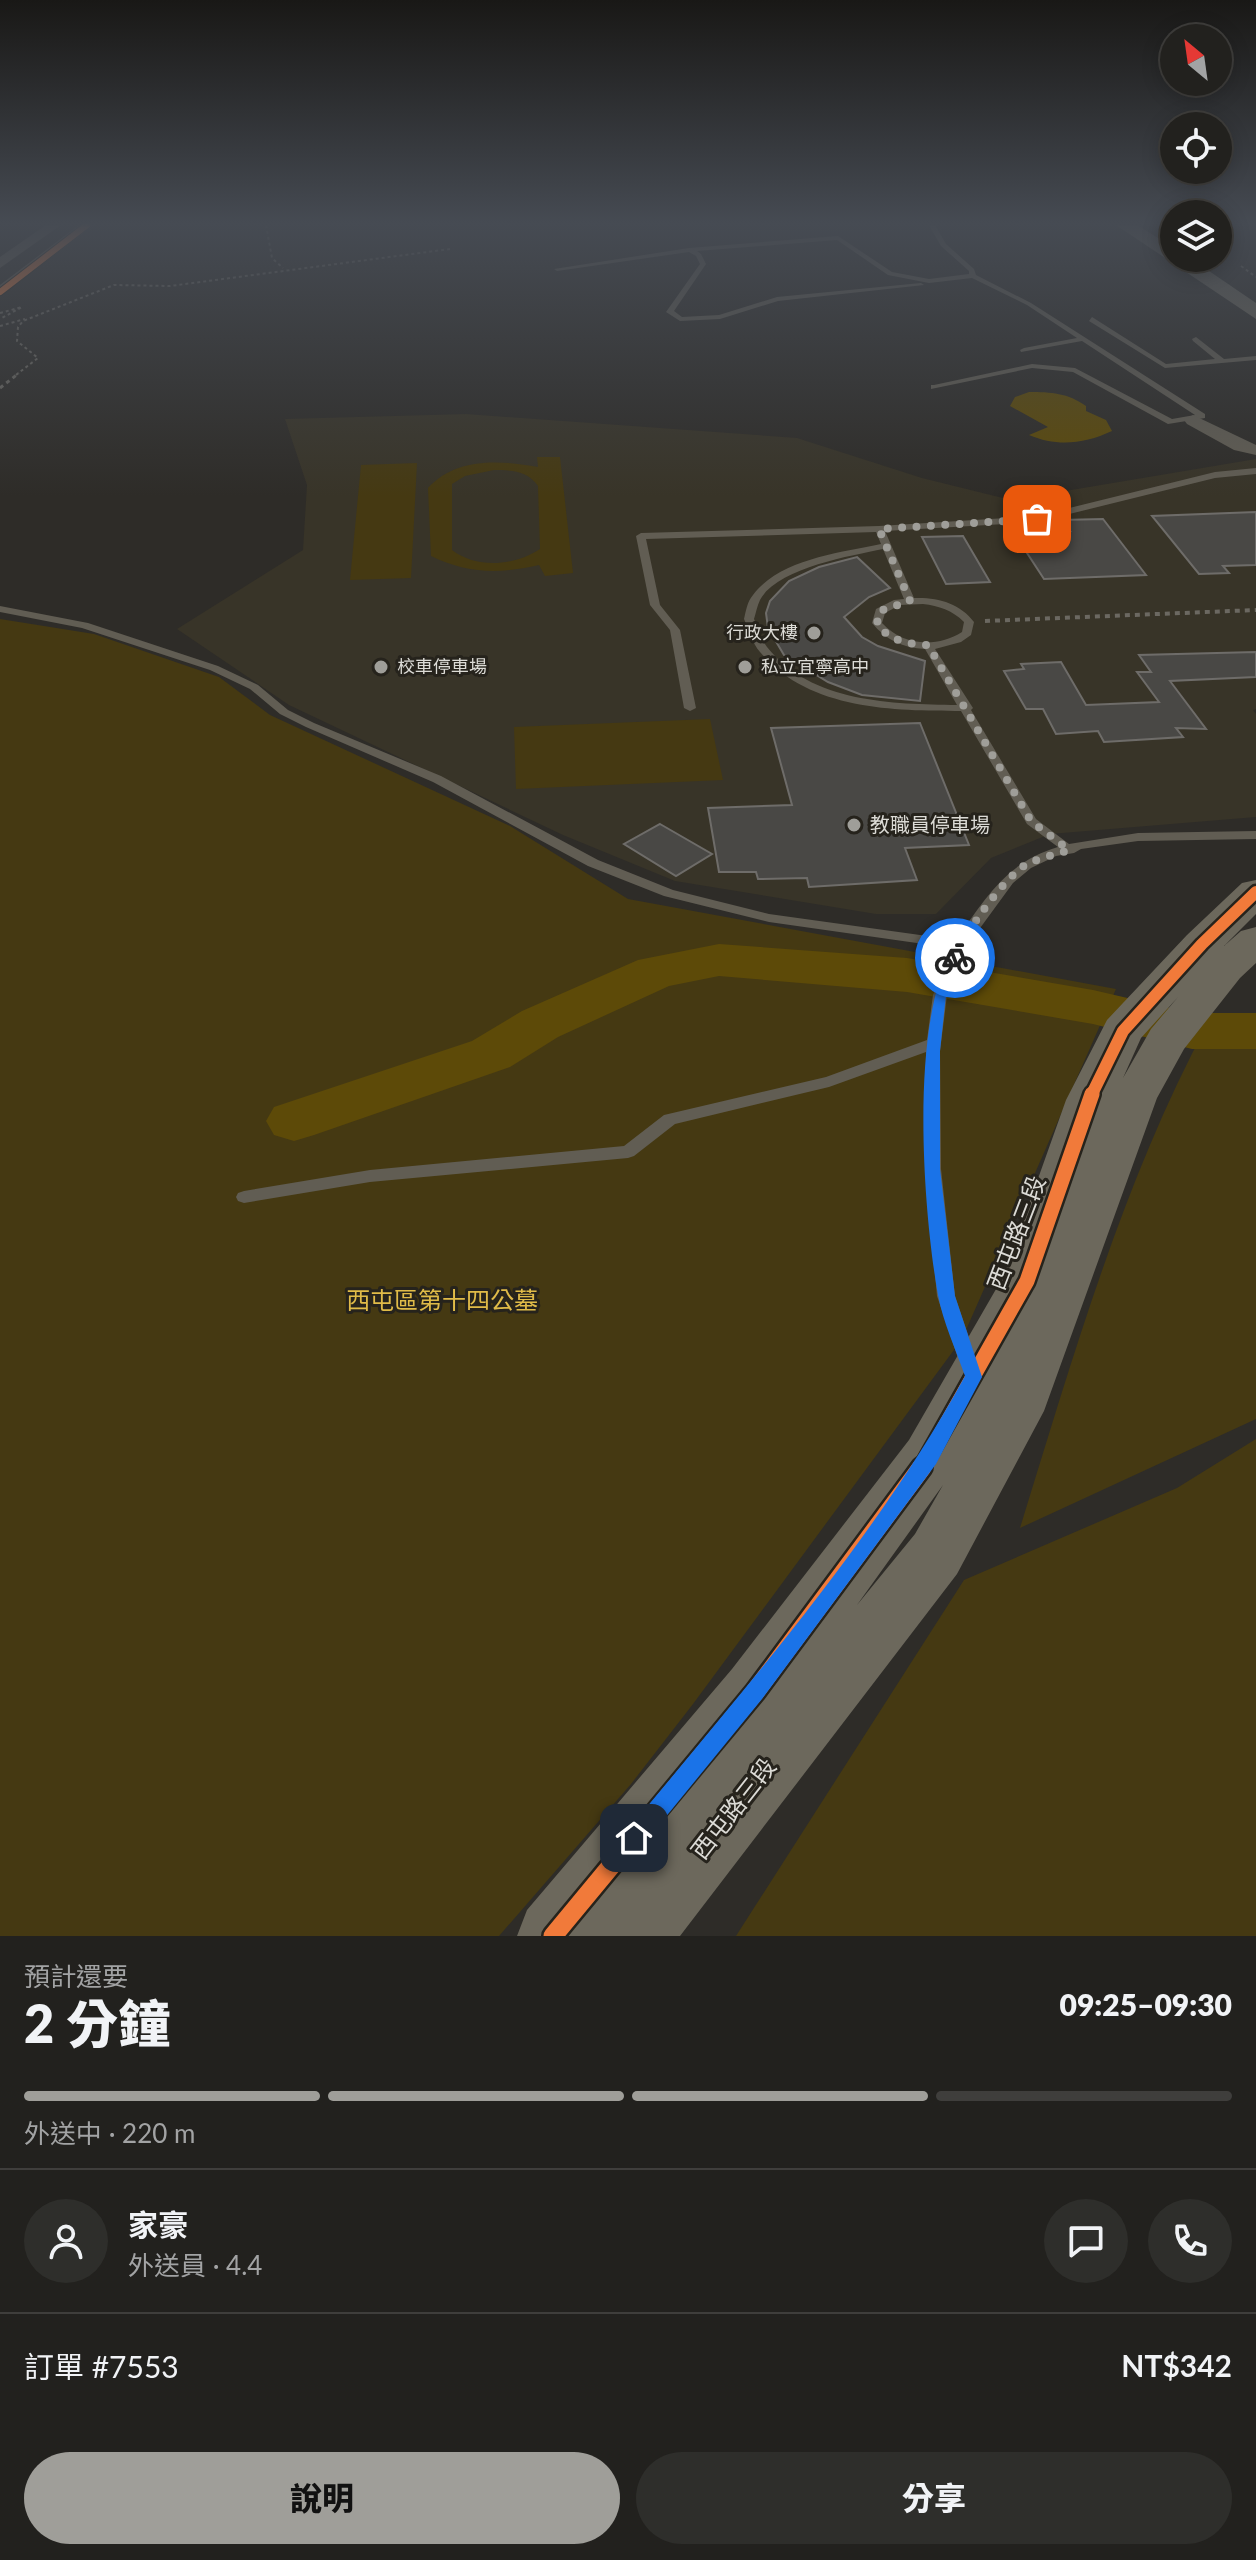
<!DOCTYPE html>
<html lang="zh-TW">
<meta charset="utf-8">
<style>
body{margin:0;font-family:Lato,"Noto Sans TC",sans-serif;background:#2e2e2b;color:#f1f3f6;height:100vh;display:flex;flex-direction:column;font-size:30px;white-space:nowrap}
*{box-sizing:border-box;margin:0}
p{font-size:26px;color:#a2a3a4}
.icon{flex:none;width:44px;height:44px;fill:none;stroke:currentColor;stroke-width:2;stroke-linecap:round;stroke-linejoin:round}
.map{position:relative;height:1936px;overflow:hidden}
.drawer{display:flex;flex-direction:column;background:#22211e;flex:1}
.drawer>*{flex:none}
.needle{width:52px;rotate:331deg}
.tools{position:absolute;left:1160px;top:24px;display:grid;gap:16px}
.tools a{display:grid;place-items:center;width:72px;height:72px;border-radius:50%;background:#22211e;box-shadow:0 4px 20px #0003,0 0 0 2px #3f3e3c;font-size:40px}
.pin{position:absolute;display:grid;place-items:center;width:68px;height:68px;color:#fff;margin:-34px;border-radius:16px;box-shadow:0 4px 12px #0006}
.courier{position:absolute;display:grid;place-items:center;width:80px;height:80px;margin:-40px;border:6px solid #1a73e8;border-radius:50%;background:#fff;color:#222;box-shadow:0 2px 10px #0007}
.overview em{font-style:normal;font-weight:800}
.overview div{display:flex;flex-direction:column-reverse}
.overview{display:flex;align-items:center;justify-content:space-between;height:136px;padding:0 24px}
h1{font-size:52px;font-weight:800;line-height:60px}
.bar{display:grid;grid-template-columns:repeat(4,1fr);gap:12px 8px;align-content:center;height:96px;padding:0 24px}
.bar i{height:10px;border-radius:6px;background:#3f3e3c}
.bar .on{background:#9f9e99}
.bar p{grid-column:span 4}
.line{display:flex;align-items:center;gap:20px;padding:0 24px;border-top:2px solid #3f3e3c}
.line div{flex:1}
.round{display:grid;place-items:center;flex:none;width:84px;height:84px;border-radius:42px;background:#2e2e2b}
.cta{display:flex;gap:16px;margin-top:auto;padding:16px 24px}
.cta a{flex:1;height:92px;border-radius:48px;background:#9f9e99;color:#111;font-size:32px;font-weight:800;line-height:92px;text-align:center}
.cta a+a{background:#2e2e2b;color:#f1f3f6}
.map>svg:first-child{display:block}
</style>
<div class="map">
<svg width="1256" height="1936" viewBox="0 0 1256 1936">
<rect width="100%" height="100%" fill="#2e2c28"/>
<path fill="#383428" d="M466,414L797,438L922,478L1011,500L1256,459V709L1253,710L1256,714V817L1050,834L991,858L936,914H876L675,881L563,835L289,705L177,629L303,550L307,485L285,419Z"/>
<g fill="#453912" fill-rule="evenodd">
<path d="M537,457H560L573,573L545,576L539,565C500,574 468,574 431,556L428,488C456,457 500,460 538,467ZM494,470C511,470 528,471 538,486L540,549C514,566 477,569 452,550V484L465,476Z"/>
<path d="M417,463L411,578L350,580L361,465Z"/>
<path d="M0,619L94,634L219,677L270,715L510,826L628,899L1116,989L962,1339L693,1704L631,1784L499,1936H0Z"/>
<path d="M710,719L723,780L516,789L514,727Z"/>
<path d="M1208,1023L1256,1039V1419L1020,1528C1073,1357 1123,1181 1208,1023Z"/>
<path d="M1256,1439V1936H736L964,1580L1177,1488Z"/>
</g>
<path fill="#5d4a08" d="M1029,392C1051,392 1068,393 1086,406V411L1106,420L1112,431C1084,444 1057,447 1029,435L1048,427L1010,406L1015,397Z"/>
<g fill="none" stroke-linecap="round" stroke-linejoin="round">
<path fill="#5d4a08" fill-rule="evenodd" d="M719,944L907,958L1093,990L1192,1013H1256V1049H1192L1093,1024L907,992L719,976L669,986L558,1037L510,1067L314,1135L294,1141L274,1135L266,1121L274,1107L472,1041L522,1011L638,960Z"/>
</g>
<g fill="#494845" stroke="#6e6c69" stroke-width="2">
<path d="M1256,512V565L1223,566L1229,573L1199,574L1152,516Z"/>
<path d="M1103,519L1146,575L1044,579L1014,533L1070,531L1062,520Z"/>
<path d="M963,536L990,582L946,584L922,537Z"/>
<path d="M857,557L890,588L869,597L844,617L862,637L878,646L925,661L920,701L862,695L828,682L784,655L768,628L766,613L770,601L789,581L819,567Z"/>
<path d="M1256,652V677L1170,681L1206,729L1176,728L1183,737L1104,742L1098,731L1056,734L1043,709H1026L1004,671L1024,669L1021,664L1061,662L1086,705L1159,702L1137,672H1151L1139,655Z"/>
<path d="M920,723L969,845L905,848L917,880L809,887L807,878L758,879L756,872H719L708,808L792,805L771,728Z"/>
<path d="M660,824L712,854L676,876L624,844Z"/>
</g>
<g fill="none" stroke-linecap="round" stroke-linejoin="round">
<g stroke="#6b6861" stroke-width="2" stroke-dasharray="3 3" stroke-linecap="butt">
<path d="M266,225L272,258L283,268"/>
<path d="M1241,266L1256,277"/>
<path d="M0,313L22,307L0,319"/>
<path d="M0,326L25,319"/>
<path d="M16,375L38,358L17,341L18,327L23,321L114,285L170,286L450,249"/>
</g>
<path stroke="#6b6861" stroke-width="3" stroke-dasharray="4 4" stroke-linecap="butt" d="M0,388L19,373"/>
<path stroke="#6b6861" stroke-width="4" stroke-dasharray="5 5" stroke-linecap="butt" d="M985,621L1256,610"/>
<g fill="#615d53" fill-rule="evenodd">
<path d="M929,225H935L946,244L974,269L976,275L1031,303L1205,414V418L1168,424L1073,372L1032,368L931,389V385H934L1032,364L1075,368L1172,419L1195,415L1082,341L1021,352L1020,350L1024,348L1077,338L1027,305L972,278L929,283L888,275L837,240L697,251L701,254L706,264L674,311L682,317L719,315L777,297L921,283L924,285L778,301L720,319L680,321L666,312L700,264L696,256L689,252L557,271L554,269L689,248L838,236L892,272L929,279L969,274V271L941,246Z"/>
<path d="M1092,317L1166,364L1215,359L1193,341L1192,339L1196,337L1224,359L1256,356V360L1165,368L1089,321Z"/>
<path d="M1256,468V474L1215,478L1037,522L885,531L914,598C937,597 960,603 974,622L971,635L961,642L935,649L973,708L971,710L1036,819L1069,844L1138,833L1256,831V839L1138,841L1081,849L1074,853L1056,856L1031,868L1013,883L967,946L947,995L940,1051L941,1169L955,1296L978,1364L975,1369L969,1372L963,1369L960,1364L937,1296L925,1169L926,1052L829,1087L675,1124L634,1156L628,1158L370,1182L244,1203L238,1201L236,1197L238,1193L244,1191L370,1170L624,1146L664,1115L826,1077L927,1040L933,995L952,948L769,922L664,896L588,866L433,782L306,727L280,714L250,689L210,670L82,628L0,612V606L88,623L218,666L258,685L288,710L314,723L441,776L598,860L673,890L769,914L956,940C986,898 1005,863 1058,847L1027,824L961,711C893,711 808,710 760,652C752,643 749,630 744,619C746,611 747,602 753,595C780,559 839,553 881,544L876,532L646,539L660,605L680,630L696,708L690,711L684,708L670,630L650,605L636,536L641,533L879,526L1037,516L1215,472ZM883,549L904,599L894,600L876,609L872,623C886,640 903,648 925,649L957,705C893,704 811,703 767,647C761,639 758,628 754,619C756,613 757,606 760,600C777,568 850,556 883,549ZM923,604C939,606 952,610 964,622L962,632C937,648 903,646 882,623L885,613L900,605Z"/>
</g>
<g fill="#615d53" fill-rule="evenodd">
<path d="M46,225H61L0,268V257Z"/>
<path d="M79,225H94L0,296V285Z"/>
<path d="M1193,415L1256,445V455L1234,450L1187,424L1184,420Z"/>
</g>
<g fill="#6c685c" fill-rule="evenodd">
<path d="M1116,225H1137L1174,248V258H1190L1256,303V319Z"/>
<path d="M1256,880V914L1224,946L1241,931L1256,927V963L1240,978L1184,1049L1157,1098L1044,1411L957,1574L680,1936H517L527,1910L732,1669L909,1440L1003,1277L1066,1100L1107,1020L1187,935L1242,883ZM1178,997L1151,1029L1123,1078L1141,1038ZM943,1485L915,1534L857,1605Z"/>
</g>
<g stroke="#26231c" stroke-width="8">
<path id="cycleway-far3" d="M0,292L87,225"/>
</g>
<g stroke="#26231c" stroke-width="17">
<path id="cycleway-far2" d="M1091,1096L1123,1031L1202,944L1256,892"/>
</g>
<g stroke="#26231c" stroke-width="20">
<path id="cycleway-far1" d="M921,1469L1027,1281L1092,1094"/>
</g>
<g stroke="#26231c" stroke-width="24">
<path id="cycleway" d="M553,1936L755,1692L922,1467"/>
</g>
<use href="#cycleway-far3" stroke="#f17a3a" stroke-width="6"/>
<use href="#cycleway-far2" stroke="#f17a3a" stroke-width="12"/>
<use href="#cycleway-far1" stroke="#f17a3a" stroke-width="15"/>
<use href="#cycleway" stroke="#f17a3a" stroke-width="19"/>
</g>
<linearGradient id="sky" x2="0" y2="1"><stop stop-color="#191816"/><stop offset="0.45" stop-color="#464b53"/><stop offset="1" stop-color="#464b53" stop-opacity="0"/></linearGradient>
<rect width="1256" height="496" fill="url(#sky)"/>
<path fill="#1a73e8" d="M950,955L961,958L946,995L940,1051V1169L955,1296L982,1377L936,1464L762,1699L642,1846L634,1849L627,1846L623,1838L627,1831C745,1688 876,1539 965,1376C956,1350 943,1322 938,1295C923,1211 910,1030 950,955Z"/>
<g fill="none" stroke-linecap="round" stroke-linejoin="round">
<path stroke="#9f9e99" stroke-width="8" stroke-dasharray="0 14.4" d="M955,958C964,934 1004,877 1027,864C1039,858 1055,855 1069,850L1031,821L928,645C908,644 888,641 877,623L880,611L910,601L879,529L1037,519"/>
</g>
<g fill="#9f9e99" stroke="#26231c" stroke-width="3">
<circle cx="814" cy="633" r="8"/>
<circle cx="381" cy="667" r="8"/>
<circle cx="745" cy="667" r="8"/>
<circle cx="854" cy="825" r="8"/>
</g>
<g text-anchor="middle" stroke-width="6" stroke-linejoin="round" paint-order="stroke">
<g font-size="18" fill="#dcdbd6" stroke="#26231c" text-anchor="start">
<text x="798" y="639" text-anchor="end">行政大樓</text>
<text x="397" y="673">校車停車場</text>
<text x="761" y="673">私立宜寧高中</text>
</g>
<g font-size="20" fill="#dcdbd6" stroke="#26231c" text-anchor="start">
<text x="870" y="832">教職員停車場</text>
</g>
<g font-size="24" fill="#dcdbd6" stroke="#26231c">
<text transform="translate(1017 1233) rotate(-69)" y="8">西屯路三段</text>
<text transform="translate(734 1809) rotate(-52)" y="8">西屯路三段</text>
</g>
<g font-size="24" fill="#e0bb48" stroke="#26231c">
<text x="442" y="1309">西屯區第十四公墓</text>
</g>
</g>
</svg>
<div class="tools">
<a><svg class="needle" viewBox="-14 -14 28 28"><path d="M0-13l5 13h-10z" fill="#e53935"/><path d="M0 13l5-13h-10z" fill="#a2a3a4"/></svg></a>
<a><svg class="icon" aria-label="locate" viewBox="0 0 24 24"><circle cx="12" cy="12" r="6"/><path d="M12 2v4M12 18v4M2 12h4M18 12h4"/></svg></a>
<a><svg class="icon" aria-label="layers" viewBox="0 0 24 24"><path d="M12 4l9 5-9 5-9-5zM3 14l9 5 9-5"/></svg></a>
</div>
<div class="pin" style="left:1037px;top:519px;background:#ea580c"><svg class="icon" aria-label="bag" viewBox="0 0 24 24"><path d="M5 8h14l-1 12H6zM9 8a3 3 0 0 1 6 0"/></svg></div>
<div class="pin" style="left:634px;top:1838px;background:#1f2937"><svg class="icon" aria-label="home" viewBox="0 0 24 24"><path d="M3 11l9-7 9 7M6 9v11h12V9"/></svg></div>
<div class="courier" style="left:955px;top:958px"><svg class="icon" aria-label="bike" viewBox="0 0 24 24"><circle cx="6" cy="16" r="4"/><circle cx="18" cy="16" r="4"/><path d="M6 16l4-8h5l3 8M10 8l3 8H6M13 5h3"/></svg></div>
</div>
<section class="drawer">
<div class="overview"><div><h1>2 分鐘</h1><p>預計還要</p></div><em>09:25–09:30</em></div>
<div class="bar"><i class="on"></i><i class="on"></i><i class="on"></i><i></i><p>外送中 · 220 m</p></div>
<div class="line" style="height:144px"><a class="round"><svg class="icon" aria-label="person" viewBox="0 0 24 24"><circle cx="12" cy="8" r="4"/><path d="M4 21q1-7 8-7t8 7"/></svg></a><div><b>家豪</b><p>外送員 · 4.4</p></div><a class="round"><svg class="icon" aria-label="chat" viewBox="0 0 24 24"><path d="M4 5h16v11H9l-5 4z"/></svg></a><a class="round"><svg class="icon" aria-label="phone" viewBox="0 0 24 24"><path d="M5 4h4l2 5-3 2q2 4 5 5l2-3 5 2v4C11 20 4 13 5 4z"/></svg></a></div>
<div class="line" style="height:104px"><div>訂單 #7553</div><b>NT$342</b></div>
<div class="cta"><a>說明</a><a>分享</a></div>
</section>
